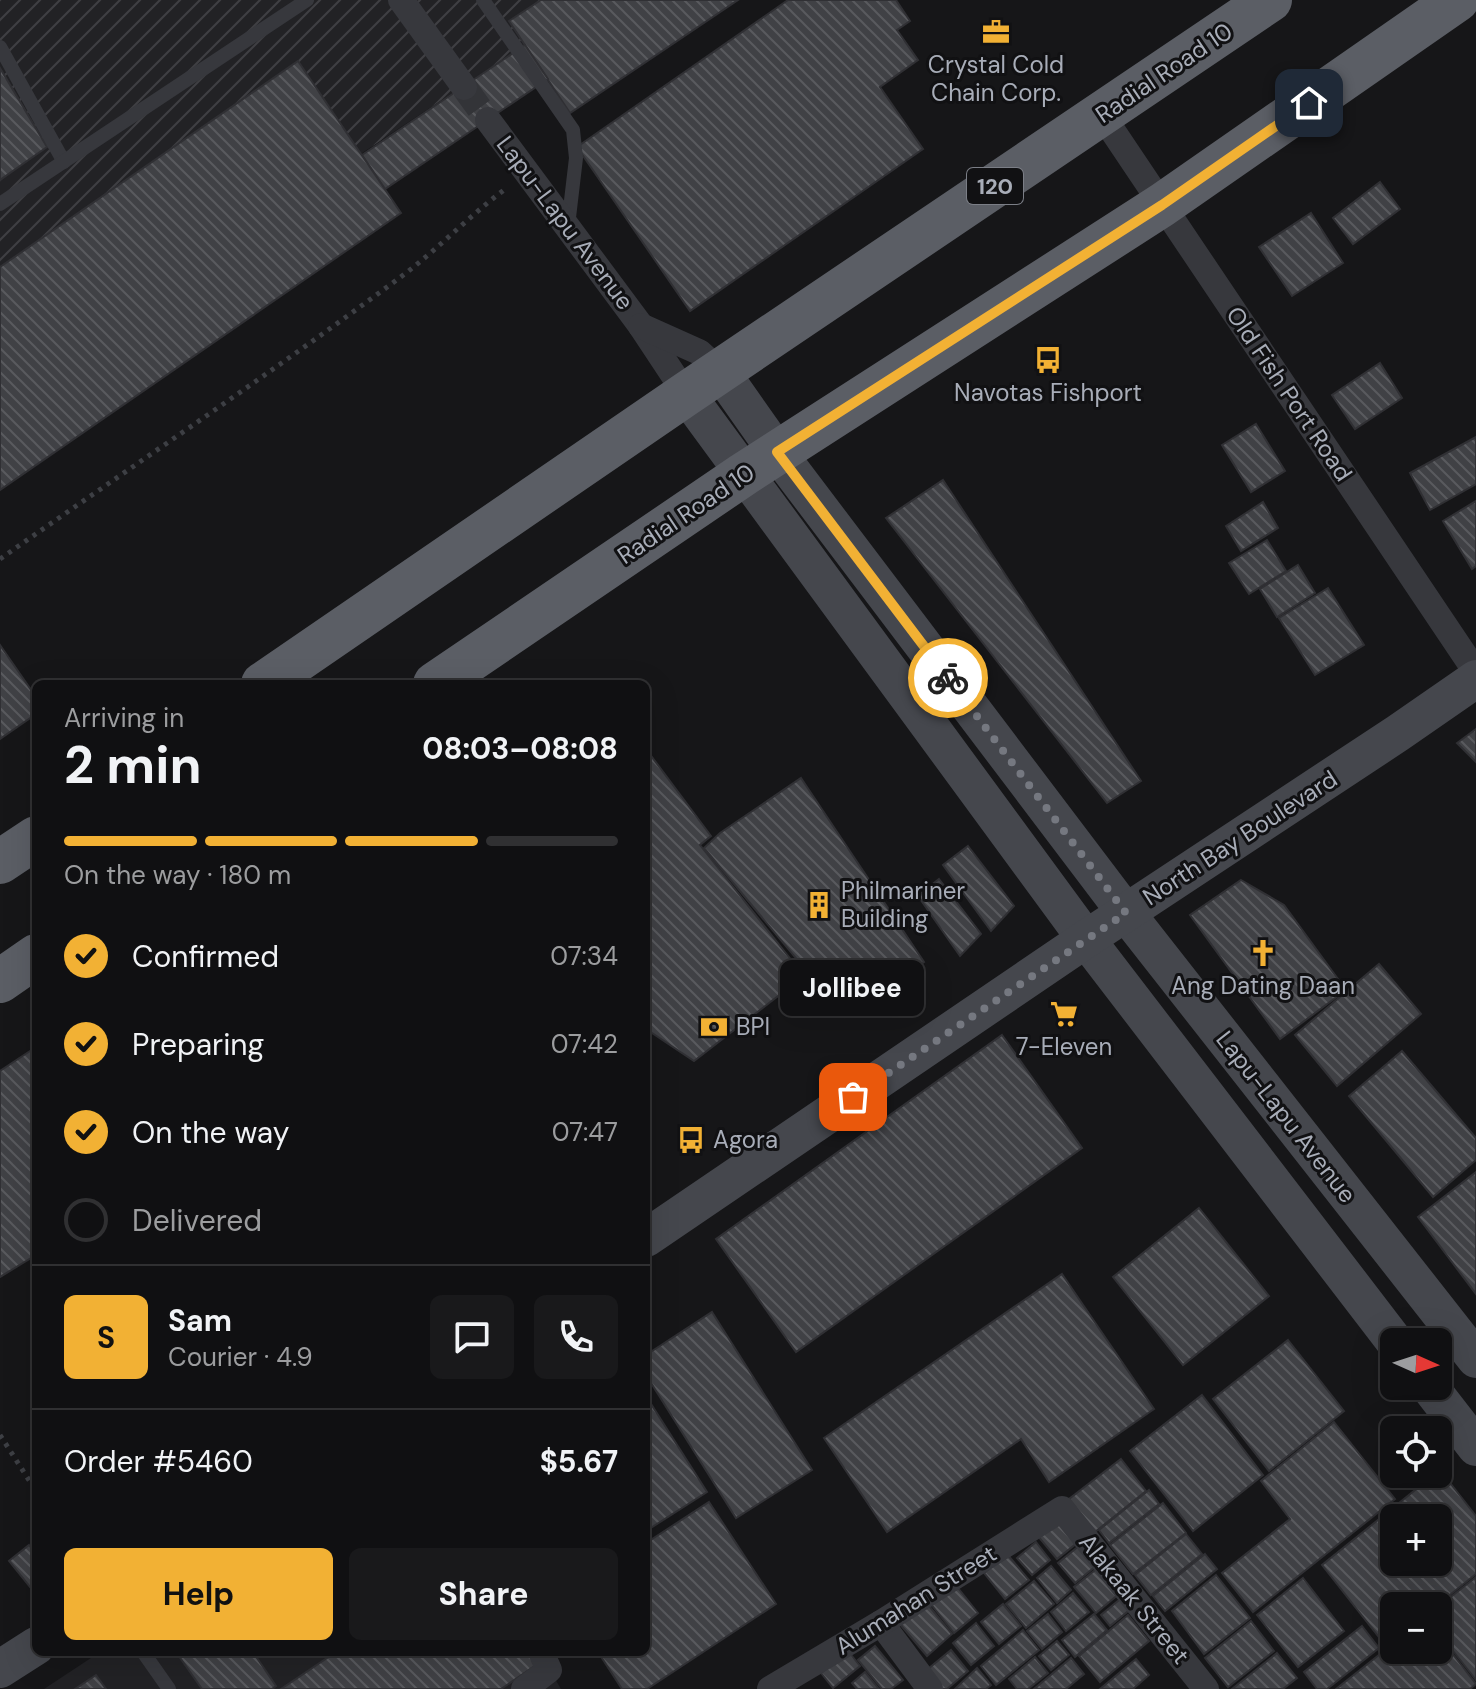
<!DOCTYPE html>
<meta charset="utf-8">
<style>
body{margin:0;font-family:"DM Sans",sans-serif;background:#19191b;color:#f1f3f6;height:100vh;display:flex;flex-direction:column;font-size:30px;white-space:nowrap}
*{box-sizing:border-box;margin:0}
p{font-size:26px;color:#9c9d9f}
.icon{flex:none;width:44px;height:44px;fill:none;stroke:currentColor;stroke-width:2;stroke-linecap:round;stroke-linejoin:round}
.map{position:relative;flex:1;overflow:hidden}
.side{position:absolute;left:32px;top:680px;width:618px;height:976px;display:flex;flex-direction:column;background:#101012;border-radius:12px;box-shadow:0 8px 32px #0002,0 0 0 2px #303032}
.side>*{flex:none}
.needle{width:52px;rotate:93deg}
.fabs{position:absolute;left:1380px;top:1328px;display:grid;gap:16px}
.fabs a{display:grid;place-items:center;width:72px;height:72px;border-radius:12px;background:#101012;box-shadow:0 8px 32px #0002,0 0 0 2px #303032;font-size:40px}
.pin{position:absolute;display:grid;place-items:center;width:68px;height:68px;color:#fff;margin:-34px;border-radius:16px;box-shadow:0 4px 12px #0006}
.courier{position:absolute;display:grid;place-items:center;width:80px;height:80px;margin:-40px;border:6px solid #f2b134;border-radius:50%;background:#fff;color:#222;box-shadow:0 2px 10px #0007}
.bubble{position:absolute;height:56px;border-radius:12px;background:#101012;box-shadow:0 8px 32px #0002,0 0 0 2px #303032;font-size:26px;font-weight:700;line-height:56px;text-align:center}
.headline em{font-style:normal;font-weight:700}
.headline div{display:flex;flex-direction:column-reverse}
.headline{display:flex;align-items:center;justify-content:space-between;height:136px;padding:0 32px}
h1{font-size:52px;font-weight:700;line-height:60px}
.bar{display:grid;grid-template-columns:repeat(4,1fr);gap:12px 8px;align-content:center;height:96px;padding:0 32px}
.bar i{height:10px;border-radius:6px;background:#303032}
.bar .selected{background:#f2b134}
.bar p{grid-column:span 4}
.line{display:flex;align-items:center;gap:20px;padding:0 32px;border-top:2px solid #303032}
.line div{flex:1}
.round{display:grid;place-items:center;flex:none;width:84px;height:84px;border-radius:12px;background:#19191b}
ol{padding:0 32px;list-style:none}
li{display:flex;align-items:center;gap:24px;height:88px}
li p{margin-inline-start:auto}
li .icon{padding:8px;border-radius:50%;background:#f2b134;color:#111;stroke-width:4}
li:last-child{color:#9c9d9f}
li i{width:44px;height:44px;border:4px solid #303032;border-radius:50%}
.button{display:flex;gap:16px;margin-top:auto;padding:16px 32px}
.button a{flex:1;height:92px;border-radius:12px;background:#f2b134;color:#111;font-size:32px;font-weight:700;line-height:92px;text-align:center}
.button a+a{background:#19191b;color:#f1f3f6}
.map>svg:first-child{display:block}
</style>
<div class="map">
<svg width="1476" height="1689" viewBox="0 0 1476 1689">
<defs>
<pattern id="industrial-furrows" width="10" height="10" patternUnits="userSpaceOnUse" patternTransform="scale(2)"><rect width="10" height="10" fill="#222225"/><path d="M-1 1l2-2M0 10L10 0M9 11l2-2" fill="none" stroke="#3f3f43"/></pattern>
<pattern id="building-back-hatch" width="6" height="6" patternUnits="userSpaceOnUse" patternTransform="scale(2)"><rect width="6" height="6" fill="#404145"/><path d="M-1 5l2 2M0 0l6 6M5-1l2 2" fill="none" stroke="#595a5e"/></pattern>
</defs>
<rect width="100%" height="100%" fill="#161618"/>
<path fill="#222225" d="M100,1652H539L561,1689H44Z"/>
<path fill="url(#industrial-furrows)" d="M0,0H592L0,394Z"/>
<g fill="url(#building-back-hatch)" stroke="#303034" stroke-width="2" fill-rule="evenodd">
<path d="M541,0H738L570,113L509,21Z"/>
<path d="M788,0H896L910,21L897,30L918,60L880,87L923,149L690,311L577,147Z"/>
<path d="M525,45L548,79L385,189L362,155Z"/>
<path d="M298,61L401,213L0,490V267Z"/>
<path d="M0,68L47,147L0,180Z"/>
<path d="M1380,182L1400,209L1353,244L1333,218Z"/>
<path d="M1311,213L1343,263L1292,296L1259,247Z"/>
<path d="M1380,363L1402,398L1355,429L1332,395Z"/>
<path d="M1256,424L1285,471L1251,492L1222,445Z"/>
<path d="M1476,437V484L1430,510L1410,473Z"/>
<path d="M943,480L1141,781L1107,803L886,518Z"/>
<path d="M1476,501V566L1472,569L1443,521Z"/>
<path d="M1263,502L1278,528L1241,551L1226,526Z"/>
<path d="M1267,540L1286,571L1249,594L1229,563Z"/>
<path d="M1298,565L1315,593L1277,617L1260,589Z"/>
<path d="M1328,588L1364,645L1315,675L1279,618Z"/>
<path d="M0,645L36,697V714L0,739Z"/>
<path d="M1476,729V762L1457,743Z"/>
<path d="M646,749L711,836L700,845L804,976L694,1061L646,1029Z"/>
<path d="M801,778L924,962L845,1017L704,848L720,833Z"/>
<path d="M968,846L1014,906L991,931L943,865Z"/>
<path d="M939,879L981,934L960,956L918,896Z"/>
<path d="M1241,880L1284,905L1346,990L1280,1039L1190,915Z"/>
<path d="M1379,964L1421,1014L1337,1086L1295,1035Z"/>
<path d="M1002,1035L1082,1148L796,1352L716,1239Z"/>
<path d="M36,1047V1255L0,1277V1071Z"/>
<path d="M1402,1051L1476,1138V1160L1433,1197L1349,1096Z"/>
<path d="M1476,1172V1294L1418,1217Z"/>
<path d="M1199,1208L1269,1296L1183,1365L1113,1277Z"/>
<path d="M1062,1274L1154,1409L1049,1482L1021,1439L887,1532L824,1438Z"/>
<path d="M712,1312L812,1470L736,1518L646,1375V1355Z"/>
<path d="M1288,1340L1344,1411L1269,1471L1213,1399Z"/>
<path d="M1202,1395L1263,1475L1193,1531L1130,1451Z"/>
<path d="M646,1396L707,1492L646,1531Z"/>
<path d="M1334,1422L1395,1499L1253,1612L1222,1573L1290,1519L1261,1481Z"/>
<path d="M1121,1459L1146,1491L1095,1532L1069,1499Z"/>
<path d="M1440,1470L1476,1516V1574L1436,1606H1394V1640L1386,1646L1322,1565ZM1394,1518H1438V1562H1394Z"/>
<path d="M1149,1490L1159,1504L1109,1543L1099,1530Z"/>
<path d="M709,1502L776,1604L647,1689H622L598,1652H646V1543Z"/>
<path d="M1163,1503L1186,1533L1133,1574L1110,1545Z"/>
<path d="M1057,1519L1077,1543L1057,1559L1037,1535Z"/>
<path d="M1186,1534L1202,1554L1151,1595L1135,1575Z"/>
<path d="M1036,1542L1050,1560L1032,1575L1017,1558Z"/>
<path d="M29,1545L36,1554V1583L30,1587L9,1561Z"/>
<path d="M1079,1546L1096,1566L1075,1583L1058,1563Z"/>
<path d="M1007,1554L1029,1580L1005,1599L984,1573Z"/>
<path d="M1205,1554L1217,1569L1165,1611L1153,1596Z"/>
<path d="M1051,1566L1071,1590L1057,1603L1037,1578Z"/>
<path d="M1099,1567L1120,1593L1096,1613L1074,1587Z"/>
<path d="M1216,1575L1250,1618L1204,1654L1172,1611Z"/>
<path d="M1476,1577V1680L1438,1632V1607Z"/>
<path d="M1303,1578L1344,1631L1298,1667L1257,1615Z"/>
<path d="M1034,1581L1054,1604L1026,1628L1006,1604Z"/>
<path d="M954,1583L978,1613L954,1633L930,1603Z"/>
<path d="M1073,1593L1089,1612L1066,1631L1051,1612Z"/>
<path d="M1124,1596L1133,1607L1110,1626L1101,1615Z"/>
<path d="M925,1601L952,1634L927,1656L899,1623Z"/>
<path d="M1003,1604L1021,1626L999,1644L981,1622Z"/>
<path d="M1048,1614L1062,1632L1042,1649L1027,1631Z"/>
<path d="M1094,1614L1107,1630L1075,1657L1062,1640Z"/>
<path d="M1128,1615L1149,1641L1100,1682L1079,1656Z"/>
<path d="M1251,1621L1274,1651L1228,1687L1205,1658Z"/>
<path d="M976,1623L994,1646L971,1665L953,1643Z"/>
<path d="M1362,1626L1379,1648L1327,1689H1317L1304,1672Z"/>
<path d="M1023,1630L1039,1650L996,1685L981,1666Z"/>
<path d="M1438,1635L1476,1684L1470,1689H1336L1394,1643V1650H1438Z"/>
<path d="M1057,1641L1069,1655L1051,1670L1039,1656Z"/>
<path d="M875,1646L903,1680L891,1689H882L858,1660Z"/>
<path d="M951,1650L968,1671L947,1689H934L922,1674Z"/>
<path d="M848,1651L860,1666L833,1688L821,1673Z"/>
<path d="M176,1652H253L276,1686L272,1689H202Z"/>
<path d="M336,1652H536L542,1661L501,1689H281Z"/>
<path d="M1277,1653L1297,1678L1283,1689H1232Z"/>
<path d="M1035,1657L1048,1673L1028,1689H1017L1009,1679Z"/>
<path d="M1071,1658L1084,1674L1066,1689H1034Z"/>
<path d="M1136,1659L1149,1675L1133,1689H1100Z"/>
<path d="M977,1668L991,1685L986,1689H955Z"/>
<path d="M865,1672L879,1689H857L852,1683Z"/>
<path d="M96,1675L106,1689H75Z"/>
</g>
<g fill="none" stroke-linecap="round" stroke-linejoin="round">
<path stroke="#333438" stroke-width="26" stroke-dasharray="26 13" stroke-linecap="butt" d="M464,87L488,120"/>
<g stroke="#3d3f44" stroke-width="5" stroke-dasharray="4 6" stroke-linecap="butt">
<path d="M0,559C134,465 270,374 402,276C438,249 468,217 504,190"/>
<path d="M0,1435L36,1491"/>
</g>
<g stroke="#37383d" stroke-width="14">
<path d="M483,0L573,130L576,158L568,226"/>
<path d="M0,47L64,162"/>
<path d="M0,204L307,0"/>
<path d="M143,1652L169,1689"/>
</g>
<g stroke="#37383d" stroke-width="26">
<path d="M401,0L464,87"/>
<path d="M1102,115L1476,672"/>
<path d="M488,120L641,326L686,394"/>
<path d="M641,326L699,352L720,371"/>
<path d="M881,1623L930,1689"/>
<path d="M524,1689L549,1670L541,1652"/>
<path d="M770,1689L881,1623L1062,1509L1206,1689"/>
</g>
<g stroke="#45474d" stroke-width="38">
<path d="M720,371L777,452L1126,913L1476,1359"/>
<path d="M686,394L1086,939L1395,1342"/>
<path d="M646,1238L1086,939L1398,733L1476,679"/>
<path d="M1429,1386L1476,1447"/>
<path d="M0,1669L36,1646"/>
</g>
<g stroke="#5b5e65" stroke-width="44">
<path d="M263,684L686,394L1270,0"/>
<path d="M435,684L744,474L1162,205L1457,0"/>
<path d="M0,862L36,838"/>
<path d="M0,981L36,956"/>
</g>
</g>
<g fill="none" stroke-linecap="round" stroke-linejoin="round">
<path stroke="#757880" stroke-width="8" stroke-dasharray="0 14.4" d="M853,1097L1126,913L948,678"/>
<path stroke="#f2b134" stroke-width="10" d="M948,678L777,452L1162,205L1309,103"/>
</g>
<defs>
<g id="office-bare" transform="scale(2.16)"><path d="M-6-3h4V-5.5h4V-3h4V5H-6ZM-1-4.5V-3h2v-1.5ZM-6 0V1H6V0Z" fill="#f2b134" stroke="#111113" stroke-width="2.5" paint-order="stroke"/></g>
<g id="bus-bare" transform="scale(2.16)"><path d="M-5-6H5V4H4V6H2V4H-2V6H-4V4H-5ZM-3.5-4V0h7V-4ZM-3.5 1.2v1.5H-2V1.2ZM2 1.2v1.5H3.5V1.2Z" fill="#f2b134" stroke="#111113" stroke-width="2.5" paint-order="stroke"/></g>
<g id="building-bare" transform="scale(2.16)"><path d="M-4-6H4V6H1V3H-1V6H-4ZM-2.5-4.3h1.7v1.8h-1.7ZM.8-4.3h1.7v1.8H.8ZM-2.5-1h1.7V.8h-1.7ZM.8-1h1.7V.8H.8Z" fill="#f2b134" stroke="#111113" stroke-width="2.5" paint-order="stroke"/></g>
<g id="church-bare" transform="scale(2.16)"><path d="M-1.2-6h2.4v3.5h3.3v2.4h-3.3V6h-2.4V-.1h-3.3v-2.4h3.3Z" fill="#f2b134" stroke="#111113" stroke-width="2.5" paint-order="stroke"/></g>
<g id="supermarket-bare" transform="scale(2.16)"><path d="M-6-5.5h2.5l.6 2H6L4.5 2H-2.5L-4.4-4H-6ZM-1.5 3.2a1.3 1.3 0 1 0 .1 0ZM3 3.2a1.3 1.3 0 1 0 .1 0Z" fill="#f2b134" stroke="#111113" stroke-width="2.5" paint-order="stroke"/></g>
<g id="bank-bare" transform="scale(2.16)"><path d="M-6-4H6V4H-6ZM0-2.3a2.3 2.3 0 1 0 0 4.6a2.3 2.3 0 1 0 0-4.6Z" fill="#f2b134" stroke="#111113" stroke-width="2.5" paint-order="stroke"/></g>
</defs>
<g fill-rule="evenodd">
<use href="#office-bare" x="996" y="32"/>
<use href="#bus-bare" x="1048" y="360"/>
<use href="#building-bare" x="819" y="905"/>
<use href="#church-bare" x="1263" y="953"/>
<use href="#supermarket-bare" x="1064" y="1014"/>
<use href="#bank-bare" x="714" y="1027"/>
<use href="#bus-bare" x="691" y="1140"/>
</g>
<g text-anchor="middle" stroke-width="6" stroke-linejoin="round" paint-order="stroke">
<rect fill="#111113" stroke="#7b7e86" stroke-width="2" x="967" y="168" width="56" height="36" rx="6"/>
<g font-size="22" font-weight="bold" fill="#a8adb8">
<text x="995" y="194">120</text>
</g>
<g font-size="24" fill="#a8adb8" stroke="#111113">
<text x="996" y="73">Crystal Cold<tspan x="996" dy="28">Chain Corp.</tspan></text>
<text x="1048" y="401">Navotas Fishport</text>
<text x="841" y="899" text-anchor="start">Philmariner<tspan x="841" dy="28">Building</tspan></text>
<text x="1263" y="994">Ang Dating Daan</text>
<text x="736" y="1035" text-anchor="start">BPI</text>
<text x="1064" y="1055">7-Eleven</text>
<text x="713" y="1148" text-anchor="start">Agora</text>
</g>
<g font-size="24" fill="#a8adb8" stroke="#111113">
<text transform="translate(1164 73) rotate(-34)" y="8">Radial Road 10</text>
<text transform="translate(565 223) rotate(53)" y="8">Lapu-Lapu Avenue</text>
<text transform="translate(1289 394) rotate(56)" y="8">Old Fish Port Road</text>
<text transform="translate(686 514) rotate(-34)" y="8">Radial Road 10</text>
<text transform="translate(1240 838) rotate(-33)" y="8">North Bay Boulevard</text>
<text transform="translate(1286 1117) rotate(52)" y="8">Lapu-Lapu Avenue</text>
<text transform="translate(1134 1599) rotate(51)" y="8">Alakaak Street</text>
<text transform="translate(916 1600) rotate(-32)" y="8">Alumahan Street</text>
</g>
</g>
</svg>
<div class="fabs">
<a><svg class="needle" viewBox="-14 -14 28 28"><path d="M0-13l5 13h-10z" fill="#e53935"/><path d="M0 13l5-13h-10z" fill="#9c9d9f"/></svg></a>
<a><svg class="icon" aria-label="locate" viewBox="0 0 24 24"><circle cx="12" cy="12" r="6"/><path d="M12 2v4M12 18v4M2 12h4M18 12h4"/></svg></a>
<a>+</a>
<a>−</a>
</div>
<div class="pin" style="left:853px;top:1097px;background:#ea580c"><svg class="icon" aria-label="bag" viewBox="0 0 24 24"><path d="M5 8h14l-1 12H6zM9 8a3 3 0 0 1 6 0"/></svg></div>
<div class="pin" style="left:1309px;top:103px;background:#1f2937"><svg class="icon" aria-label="home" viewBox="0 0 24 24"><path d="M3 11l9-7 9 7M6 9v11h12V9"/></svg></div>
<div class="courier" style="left:948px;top:678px"><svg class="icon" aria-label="bike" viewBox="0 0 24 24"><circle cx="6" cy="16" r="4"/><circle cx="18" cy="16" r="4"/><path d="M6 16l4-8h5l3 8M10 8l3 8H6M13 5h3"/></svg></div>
<div class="bubble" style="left:780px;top:960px;width:144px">Jollibee</div>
<section class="side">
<div class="headline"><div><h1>2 min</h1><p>Arriving in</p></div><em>08:03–08:08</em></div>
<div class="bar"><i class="selected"></i><i class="selected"></i><i class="selected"></i><i></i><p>On the way · 180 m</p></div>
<ol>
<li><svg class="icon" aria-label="check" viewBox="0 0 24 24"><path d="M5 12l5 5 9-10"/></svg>Confirmed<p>07:34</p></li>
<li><svg class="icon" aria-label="check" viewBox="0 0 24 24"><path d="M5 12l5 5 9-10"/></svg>Preparing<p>07:42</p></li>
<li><svg class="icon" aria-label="check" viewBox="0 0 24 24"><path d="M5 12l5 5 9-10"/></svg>On the way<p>07:47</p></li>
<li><i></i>Delivered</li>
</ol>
<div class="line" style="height:144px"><b class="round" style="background:#f2b134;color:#111">S</b><div><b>Sam</b><p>Courier · 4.9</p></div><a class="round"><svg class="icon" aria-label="chat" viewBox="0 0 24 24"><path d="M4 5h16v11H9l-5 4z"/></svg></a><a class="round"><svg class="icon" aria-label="phone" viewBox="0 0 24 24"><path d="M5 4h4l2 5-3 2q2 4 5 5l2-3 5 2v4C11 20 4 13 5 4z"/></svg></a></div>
<div class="line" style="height:104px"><div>Order #5460</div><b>$5.67</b></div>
<div class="button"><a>Help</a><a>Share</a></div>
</section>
</div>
